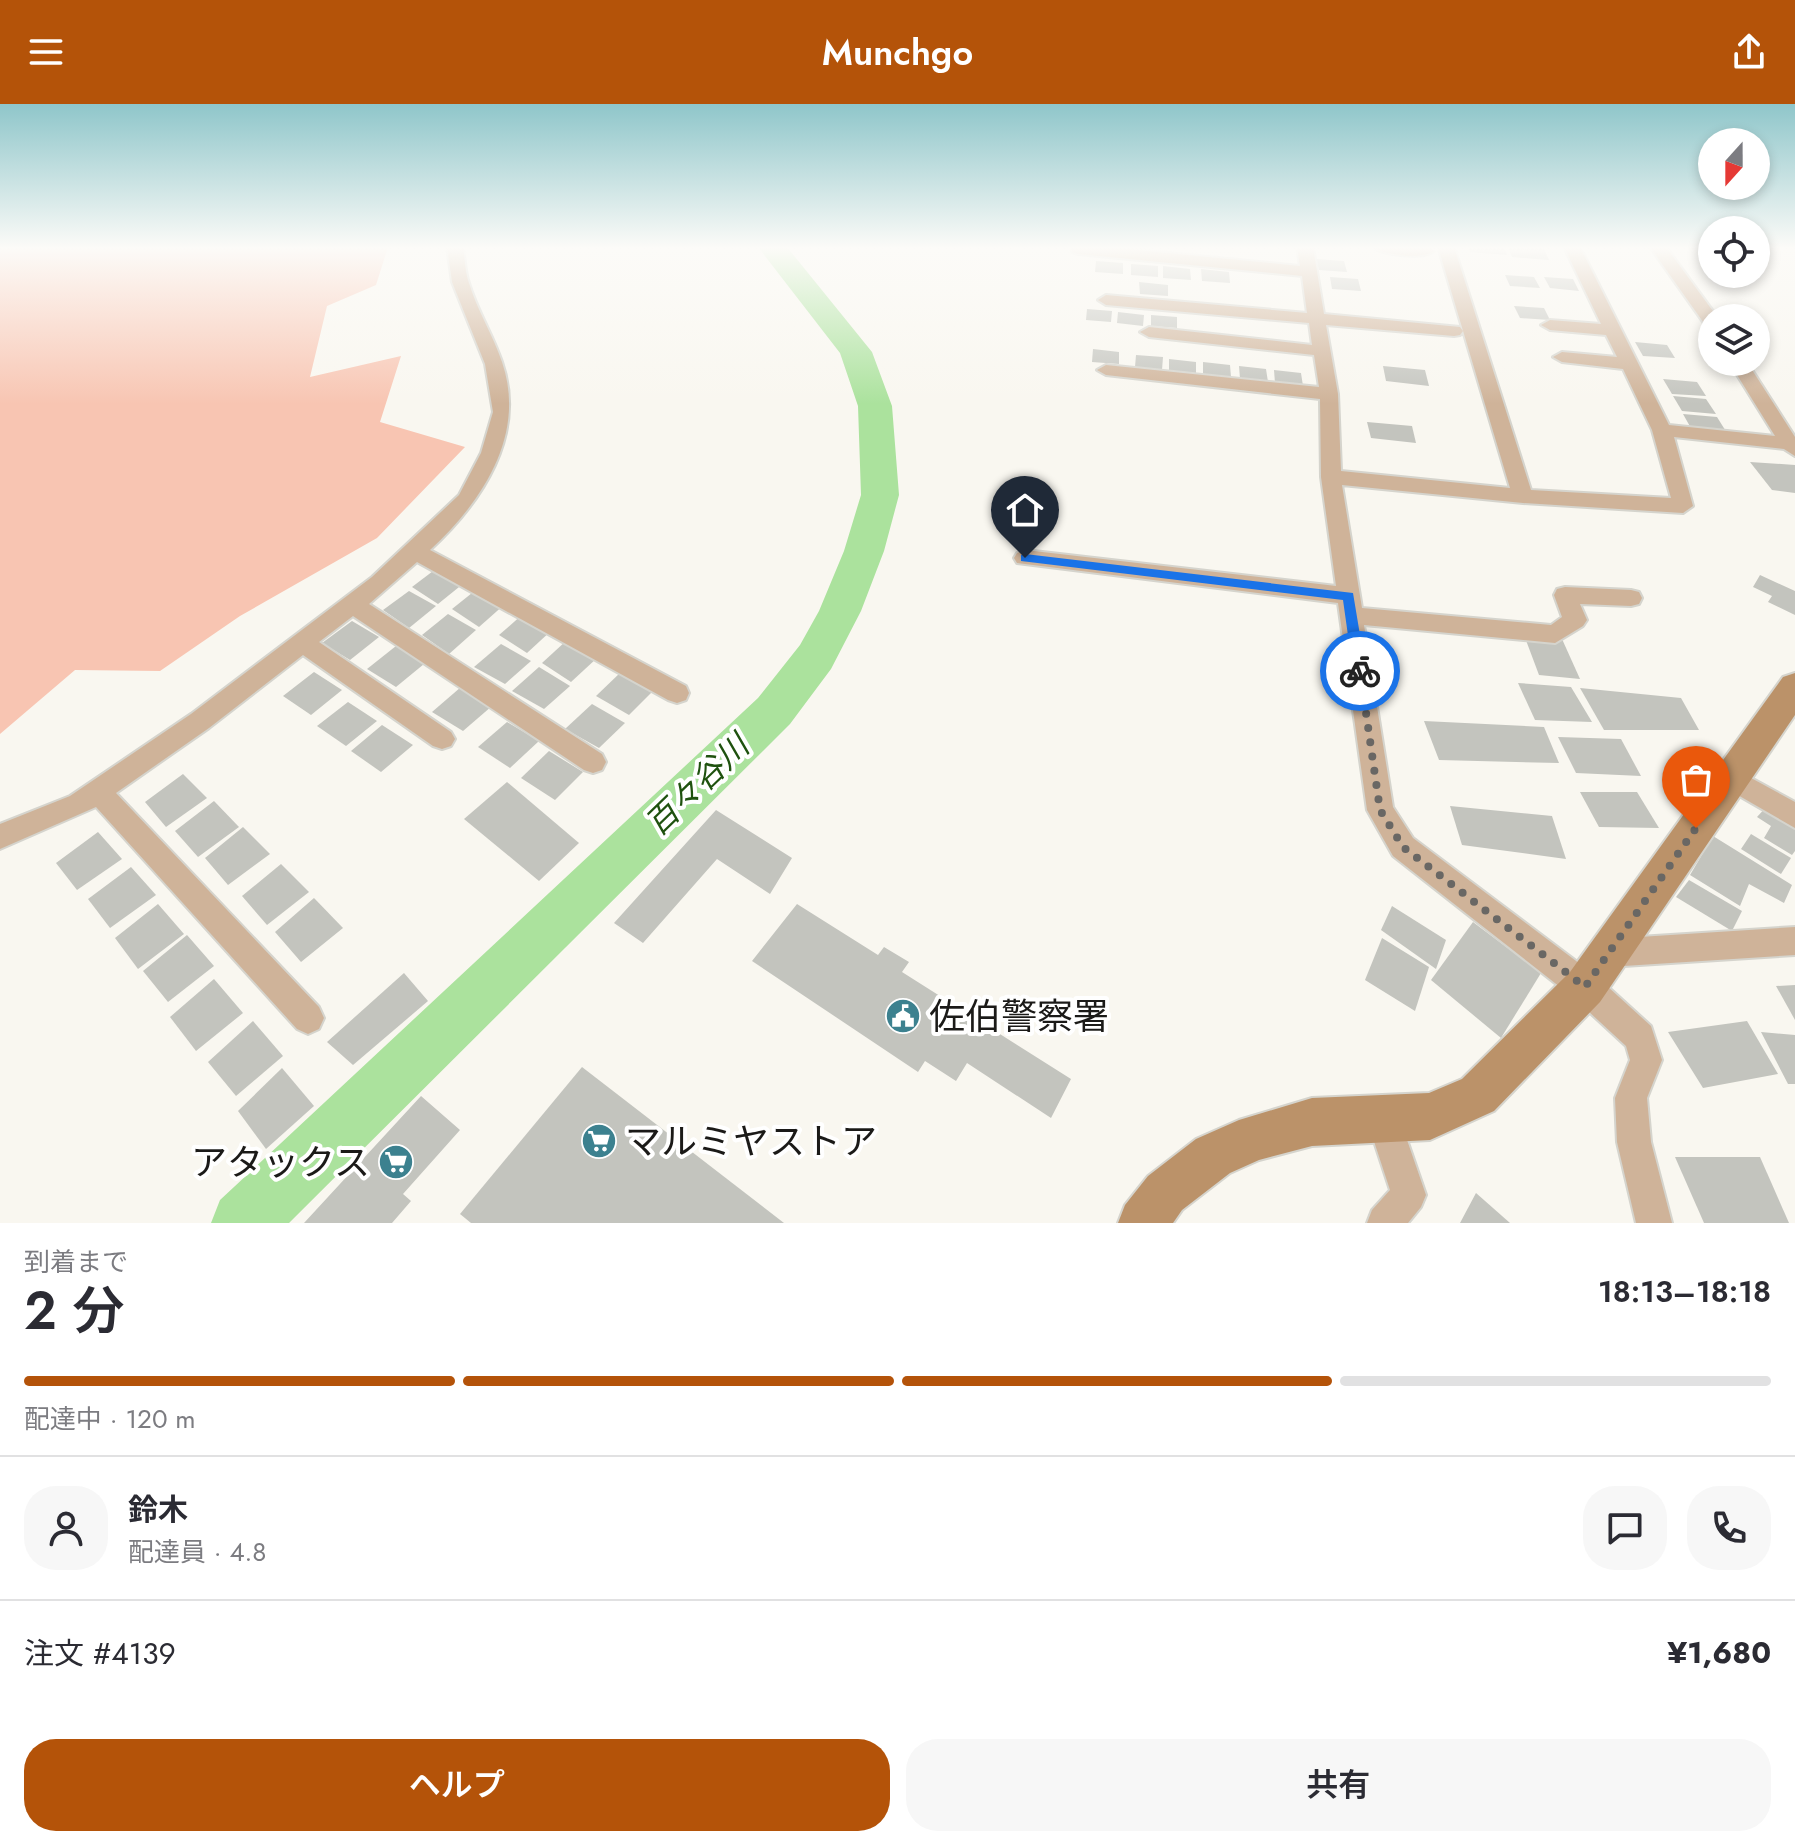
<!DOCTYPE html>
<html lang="ja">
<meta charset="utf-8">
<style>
body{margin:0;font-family:Jost,"Noto Sans JP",sans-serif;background:#f7f7f7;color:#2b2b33;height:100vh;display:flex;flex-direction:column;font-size:30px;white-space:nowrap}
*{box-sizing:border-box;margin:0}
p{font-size:26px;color:#7c7c81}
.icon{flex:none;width:44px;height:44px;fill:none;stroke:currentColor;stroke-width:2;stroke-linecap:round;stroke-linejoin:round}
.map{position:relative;height:1119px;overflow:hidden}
.side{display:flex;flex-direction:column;background:#fff;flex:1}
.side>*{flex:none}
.needle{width:52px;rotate:201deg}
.tools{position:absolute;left:1698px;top:24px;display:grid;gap:16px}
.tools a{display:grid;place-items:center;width:72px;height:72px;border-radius:50%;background:#fff;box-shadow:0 4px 12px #0003;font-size:40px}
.pin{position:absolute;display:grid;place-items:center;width:68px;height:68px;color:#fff;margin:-82px -34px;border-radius:50% 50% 50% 0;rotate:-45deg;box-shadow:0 0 8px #0007}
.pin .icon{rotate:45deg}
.courier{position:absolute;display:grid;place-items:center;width:80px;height:80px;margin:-40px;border:6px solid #1a73e8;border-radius:50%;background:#fff;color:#222;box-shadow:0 2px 10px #0007}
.overview em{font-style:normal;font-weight:600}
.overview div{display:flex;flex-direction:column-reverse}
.overview{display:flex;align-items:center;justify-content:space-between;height:136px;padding:0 24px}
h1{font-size:52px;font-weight:600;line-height:60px}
.bar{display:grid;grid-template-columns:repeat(4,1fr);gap:12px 8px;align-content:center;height:96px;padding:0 24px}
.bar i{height:10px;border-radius:6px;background:#e1e1e2}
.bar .active{background:#b45309}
.bar p{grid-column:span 4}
.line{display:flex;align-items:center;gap:20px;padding:0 24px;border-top:2px solid #e1e1e2}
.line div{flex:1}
.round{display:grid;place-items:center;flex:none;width:84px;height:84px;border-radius:32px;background:#f7f7f7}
.cta{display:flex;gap:16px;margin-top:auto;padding:16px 24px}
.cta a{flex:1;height:92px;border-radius:32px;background:#b45309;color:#fff;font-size:32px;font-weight:600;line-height:92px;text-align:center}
.cta a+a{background:#f7f7f7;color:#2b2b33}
header{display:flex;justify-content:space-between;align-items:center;height:104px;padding:0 24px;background:#b45309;color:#fff;font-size:36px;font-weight:600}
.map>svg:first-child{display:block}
</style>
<header><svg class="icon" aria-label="menu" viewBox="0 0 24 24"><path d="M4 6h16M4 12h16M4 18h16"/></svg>Munchgo<svg class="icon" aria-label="share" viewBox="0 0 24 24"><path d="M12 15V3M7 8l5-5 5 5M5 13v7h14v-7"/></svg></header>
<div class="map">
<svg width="1795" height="1119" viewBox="0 0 1795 1119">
<rect width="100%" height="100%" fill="#f9f7f0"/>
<path fill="#f8c5b2" d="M0,143H388L376,181L327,202L310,273L401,252L380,318L465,343L377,434L240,512L160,567L75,566L0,630Z"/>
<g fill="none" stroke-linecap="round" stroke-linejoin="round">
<path fill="#abe29d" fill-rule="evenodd" d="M758,143H787L872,248L892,302L899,391L884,447L861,507L831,565L790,620L289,1119H211L220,1096L758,594L800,541L819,507L844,447L861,391L858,302L840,249Z"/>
</g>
<g fill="#c3c4be">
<path d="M1468,143H1503L1507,151L1470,148Z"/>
<path d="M1508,143L1544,145L1549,156L1512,153Z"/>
<path d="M1316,155L1344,157L1347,168L1319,166Z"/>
<path d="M1096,157L1123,159V170L1095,168Z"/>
<path d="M1131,160L1158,162V173L1131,171Z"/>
<path d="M1163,162L1190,165L1191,176L1163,174Z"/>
<path d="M1201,165L1229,168L1230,179L1202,177Z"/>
<path d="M1505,171L1534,173L1540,184L1510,182Z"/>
<path d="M1330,173L1358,175L1361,187L1332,185Z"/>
<path d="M1544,173L1573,175L1579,187L1550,184Z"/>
<path d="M1139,178L1168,181V192L1140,190Z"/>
<path d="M1514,202L1544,204L1550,216L1520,214Z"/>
<path d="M1087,205L1112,207L1111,218L1086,216Z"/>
<path d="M1118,208L1144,211L1143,222L1117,219Z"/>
<path d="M1151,211L1177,213V224L1151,222Z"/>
<path d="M1635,238L1667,241L1675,254L1643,252Z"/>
<path d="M1093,245L1119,248V260L1092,258Z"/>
<path d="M1136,251L1163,253L1162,266L1135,263Z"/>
<path d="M1169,255L1196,258V271L1169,268Z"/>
<path d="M1203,258L1230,261L1231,273L1203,270Z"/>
<path d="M1239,262L1266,265L1268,278L1240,275Z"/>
<path d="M1383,262L1425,266L1429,282L1386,277Z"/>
<path d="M1274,266L1301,269L1303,282L1275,279Z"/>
<path d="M1663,275L1697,278L1706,292L1672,290Z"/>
<path d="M1673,292L1706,295L1716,310L1682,307Z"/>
<path d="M1683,310L1717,313L1727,329L1692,326Z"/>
<path d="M1367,318L1412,322L1416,339L1371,334Z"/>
<path d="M1750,358L1795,361V389L1772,386Z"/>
<path d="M437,464L464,479L438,500L412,483Z"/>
<path d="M1760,471L1795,487V511L1768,498L1772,492L1753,483Z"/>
<path d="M477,485L505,500L479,523L452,505Z"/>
<path d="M409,487L436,502L409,524L383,506Z"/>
<path d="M448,510L476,526L449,550L422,531Z"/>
<path d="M523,510L552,526L527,549L499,531Z"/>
<path d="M352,517L379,533L350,556L322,539Z"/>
<path d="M1524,531L1562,535L1580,575L1539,571Z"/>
<path d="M566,537L597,554L571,578L542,559Z"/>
<path d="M501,540L531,557L505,580L474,563Z"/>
<path d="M396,542L424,560L396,583L367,565Z"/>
<path d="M539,563L570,582L544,605L512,587Z"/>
<path d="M314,568L342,586L311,611L283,592Z"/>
<path d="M621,568L654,586L629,611L596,592Z"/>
<path d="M1518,579L1571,583L1592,618L1535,616Z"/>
<path d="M461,583L492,602L463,627L432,608Z"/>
<path d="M1580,584L1681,594L1699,626H1604Z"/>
<path d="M348,598L377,617L346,642L317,622Z"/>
<path d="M592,600L625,619L599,644L565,625Z"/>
<path d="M1424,617L1544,623L1559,659L1439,656Z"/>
<path d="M507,618L539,637L510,664L478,643Z"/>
<path d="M382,621L413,641L381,668L351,647Z"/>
<path d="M1558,633L1621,635L1641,672L1576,669Z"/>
<path d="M549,647L583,668L555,696L521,674Z"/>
<path d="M183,670L207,694L166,723L145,698Z"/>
<path d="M507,678L579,739L539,777L464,715Z"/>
<path d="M1580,688H1637L1659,724L1599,723Z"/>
<path d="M214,697L239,723L198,753L175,727Z"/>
<path d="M1768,701L1795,717V747L1792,751L1764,734L1771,722L1757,713Z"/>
<path d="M1450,702L1552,712L1566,755L1462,741Z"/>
<path d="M716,706L792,754L770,790L717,755L643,839L614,819Z"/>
<path d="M243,723L270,750L228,781L205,754Z"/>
<path d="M98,728L122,755L77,786L56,759Z"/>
<path d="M1751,730L1791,754L1781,770L1741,745Z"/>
<path d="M1713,732L1792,781L1784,799L1749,780L1740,802L1690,771Z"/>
<path d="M281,760L309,788L267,821L242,792Z"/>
<path d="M131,763L156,791L110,824L88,795Z"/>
<path d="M1689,776L1742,807L1732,827L1676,793Z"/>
<path d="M314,794L343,824L301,858L275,828Z"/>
<path d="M158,800L184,830L138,865L115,834Z"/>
<path d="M797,800L878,851L884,843L909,858L902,868L1071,975L1051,1014L967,959L956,977L925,957L918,968L752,857Z"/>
<path d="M1392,802L1446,836L1436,865L1381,826Z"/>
<path d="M1473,818L1541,869L1501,934L1431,876Z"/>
<path d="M187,831L214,862L168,898L143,867Z"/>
<path d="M1382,834L1429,863L1415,907L1365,876Z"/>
<path d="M404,869L428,897L353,961L327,938Z"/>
<path d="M214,875L243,909L196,947L170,913Z"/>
<path d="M1795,881V916L1776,882Z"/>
<path d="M253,917L283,952L236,992L208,958Z"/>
<path d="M1747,917L1778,970L1703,984L1668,928Z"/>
<path d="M1761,928L1795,931V980H1788Z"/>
<path d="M582,963L784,1119H471L460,1110Z"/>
<path d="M282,964L314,1002L266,1045L238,1007Z"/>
<path d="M421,992L460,1026L403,1090L411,1097L392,1119H304Z"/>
<path d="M1675,1053H1760L1789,1119H1704Z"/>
<path d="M1476,1089L1510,1119H1460Z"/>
</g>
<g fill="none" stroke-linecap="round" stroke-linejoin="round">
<g stroke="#d5d4cd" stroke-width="4">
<g id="street">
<path d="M447,143H463C465,155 465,168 469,179C477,206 493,231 502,258C527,331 482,398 430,446L686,582L689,589L686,596L677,599L668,596L417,458L369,500L602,650L606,658L602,666L593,669L584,666L353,512L319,538L451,628L455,635L451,642L442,645L433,642L303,551L209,624L116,689L319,903L324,914L319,925L308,930L297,925L96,703L0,745V720L70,692L191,610L372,473L459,391L481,349L493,308L485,260L452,178Z"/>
<path d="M1071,143H1107L1300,162L1297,143H1313L1324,210L1460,223L1463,227L1460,231L1454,232L1326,221L1338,290L1341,367L1510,384L1438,143H1454L1531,386L1671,394L1652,326L1623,265L1562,258L1553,253L1562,248L1617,253L1606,231L1550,226L1541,221L1550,216L1601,220L1564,143H1580L1669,321L1775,332L1729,258H1747L1795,333V352L1784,345L1674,333L1693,402L1683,409L1523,399L1342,381L1362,504L1551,521L1562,513L1554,491L1557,485L1565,483L1631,486L1639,488L1642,494L1639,500L1631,502L1580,500L1587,516L1583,522L1555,539L1364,521L1393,703L1413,734L1596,872L1651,922L1662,956L1647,994L1651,1038L1672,1119H1636L1617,1038L1615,994L1630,956L1626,942L1574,894L1393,752L1367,706L1338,499L1017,459L1014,454L1017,449L1025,446L1336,482L1321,373L1320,295L1106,271L1097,266L1106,261L1319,283L1314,251L1149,233L1140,228L1149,223L1312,241L1309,219L1106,201L1098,196L1106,191L1307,209L1302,172L1078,150L1072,148Z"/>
<path d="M1372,143H1430L1434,147C1422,156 1384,151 1372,143Z"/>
<path d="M1650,143H1666L1718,214H1712V223L1706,222Z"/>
<path d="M1731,663L1795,698V724L1722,682L1718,674L1722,666Z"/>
<path d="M1795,823V851L1608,863L1597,859L1593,849L1597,839L1608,835Z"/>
<path d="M1384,999L1396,1004L1426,1091L1421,1103L1408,1119H1367L1372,1106L1390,1086L1367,1016L1372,1004Z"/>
</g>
</g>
<g stroke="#d5d4cd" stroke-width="4">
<path id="secondary" d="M1795,569V611L1600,898L1494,1007L1430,1036L1312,1042L1259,1056L1230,1069L1182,1106L1173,1119H1118L1125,1101L1148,1072L1196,1035L1239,1016L1312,994L1429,989L1462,975L1570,868L1783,573Z"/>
</g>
<use href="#street" fill="#cfb399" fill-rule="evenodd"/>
<use href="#secondary" fill="#bb9269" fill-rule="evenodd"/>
</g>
<linearGradient id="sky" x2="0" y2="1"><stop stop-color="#8fc6ca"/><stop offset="0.48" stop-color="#fcfbf8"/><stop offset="1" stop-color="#fcfbf8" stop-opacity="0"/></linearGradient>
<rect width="1795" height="300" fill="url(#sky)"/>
<path fill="#1a73e8" d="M1025,450L1353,489L1366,567L1360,573L1353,567L1343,496L1021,457V451Z"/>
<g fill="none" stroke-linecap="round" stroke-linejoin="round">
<path stroke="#696764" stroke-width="8" stroke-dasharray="0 14.4" d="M1360,567L1380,706L1403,743L1585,883L1696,724"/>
</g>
<defs>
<g id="civic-disc" transform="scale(1.8)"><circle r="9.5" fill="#3c818f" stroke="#fff"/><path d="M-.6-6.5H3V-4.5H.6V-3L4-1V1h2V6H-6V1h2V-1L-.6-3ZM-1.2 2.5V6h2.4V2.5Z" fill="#fff"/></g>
<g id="supermarket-disc" transform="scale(1.8)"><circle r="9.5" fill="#3c818f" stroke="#fff"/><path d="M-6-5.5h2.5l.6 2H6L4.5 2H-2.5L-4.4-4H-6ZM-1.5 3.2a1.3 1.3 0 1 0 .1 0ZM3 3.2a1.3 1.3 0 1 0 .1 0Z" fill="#fff"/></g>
</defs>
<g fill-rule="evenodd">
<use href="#civic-disc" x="903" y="912"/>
<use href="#supermarket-disc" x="599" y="1037"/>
<use href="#supermarket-disc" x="396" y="1058"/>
</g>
<g text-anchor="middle" stroke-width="8" stroke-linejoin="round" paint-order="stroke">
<g font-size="32" font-style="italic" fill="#1f520f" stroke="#fff">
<text transform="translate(697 681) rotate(-44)" y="11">百々谷川</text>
</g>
<g font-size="36" fill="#1b1a18" stroke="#fff" text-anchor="start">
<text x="929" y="925">佐伯警察署</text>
<text x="625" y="1050">マルミヤストア</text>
<text x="370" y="1071" text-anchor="end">アタックス</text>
</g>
</g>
</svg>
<div class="tools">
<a><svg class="needle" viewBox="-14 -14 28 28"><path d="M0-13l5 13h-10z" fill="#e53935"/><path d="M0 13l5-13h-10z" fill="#7c7c81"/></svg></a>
<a><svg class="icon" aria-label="locate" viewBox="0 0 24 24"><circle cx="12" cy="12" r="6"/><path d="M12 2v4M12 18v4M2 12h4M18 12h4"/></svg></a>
<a><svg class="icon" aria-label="layers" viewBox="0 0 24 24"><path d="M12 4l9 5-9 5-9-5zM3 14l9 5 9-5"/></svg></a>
</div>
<div class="pin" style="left:1696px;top:724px;background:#ea580c"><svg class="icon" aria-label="bag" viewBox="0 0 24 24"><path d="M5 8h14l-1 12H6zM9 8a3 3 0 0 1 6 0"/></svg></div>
<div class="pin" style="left:1025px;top:454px;background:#1f2937"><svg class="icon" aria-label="home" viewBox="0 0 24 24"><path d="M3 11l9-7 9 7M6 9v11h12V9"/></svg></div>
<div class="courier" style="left:1360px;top:567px"><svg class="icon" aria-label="bike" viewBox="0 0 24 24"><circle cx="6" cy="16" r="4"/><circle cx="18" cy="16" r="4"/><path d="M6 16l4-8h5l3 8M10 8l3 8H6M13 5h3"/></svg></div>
</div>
<section class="side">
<div class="overview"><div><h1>2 分</h1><p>到着まで</p></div><em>18:13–18:18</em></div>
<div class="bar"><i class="active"></i><i class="active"></i><i class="active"></i><i></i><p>配達中 · 120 m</p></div>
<div class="line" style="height:144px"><a class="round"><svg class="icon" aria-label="person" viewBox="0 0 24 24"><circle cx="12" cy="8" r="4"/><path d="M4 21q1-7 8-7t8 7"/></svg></a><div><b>鈴木</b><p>配達員 · 4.8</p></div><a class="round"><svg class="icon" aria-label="chat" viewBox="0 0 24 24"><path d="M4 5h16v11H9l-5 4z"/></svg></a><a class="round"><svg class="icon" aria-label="phone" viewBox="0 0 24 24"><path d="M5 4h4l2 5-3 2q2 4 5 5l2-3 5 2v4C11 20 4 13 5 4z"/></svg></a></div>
<div class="line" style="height:104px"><div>注文 #4139</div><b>¥1,680</b></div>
<div class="cta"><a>ヘルプ</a><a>共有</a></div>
</section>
